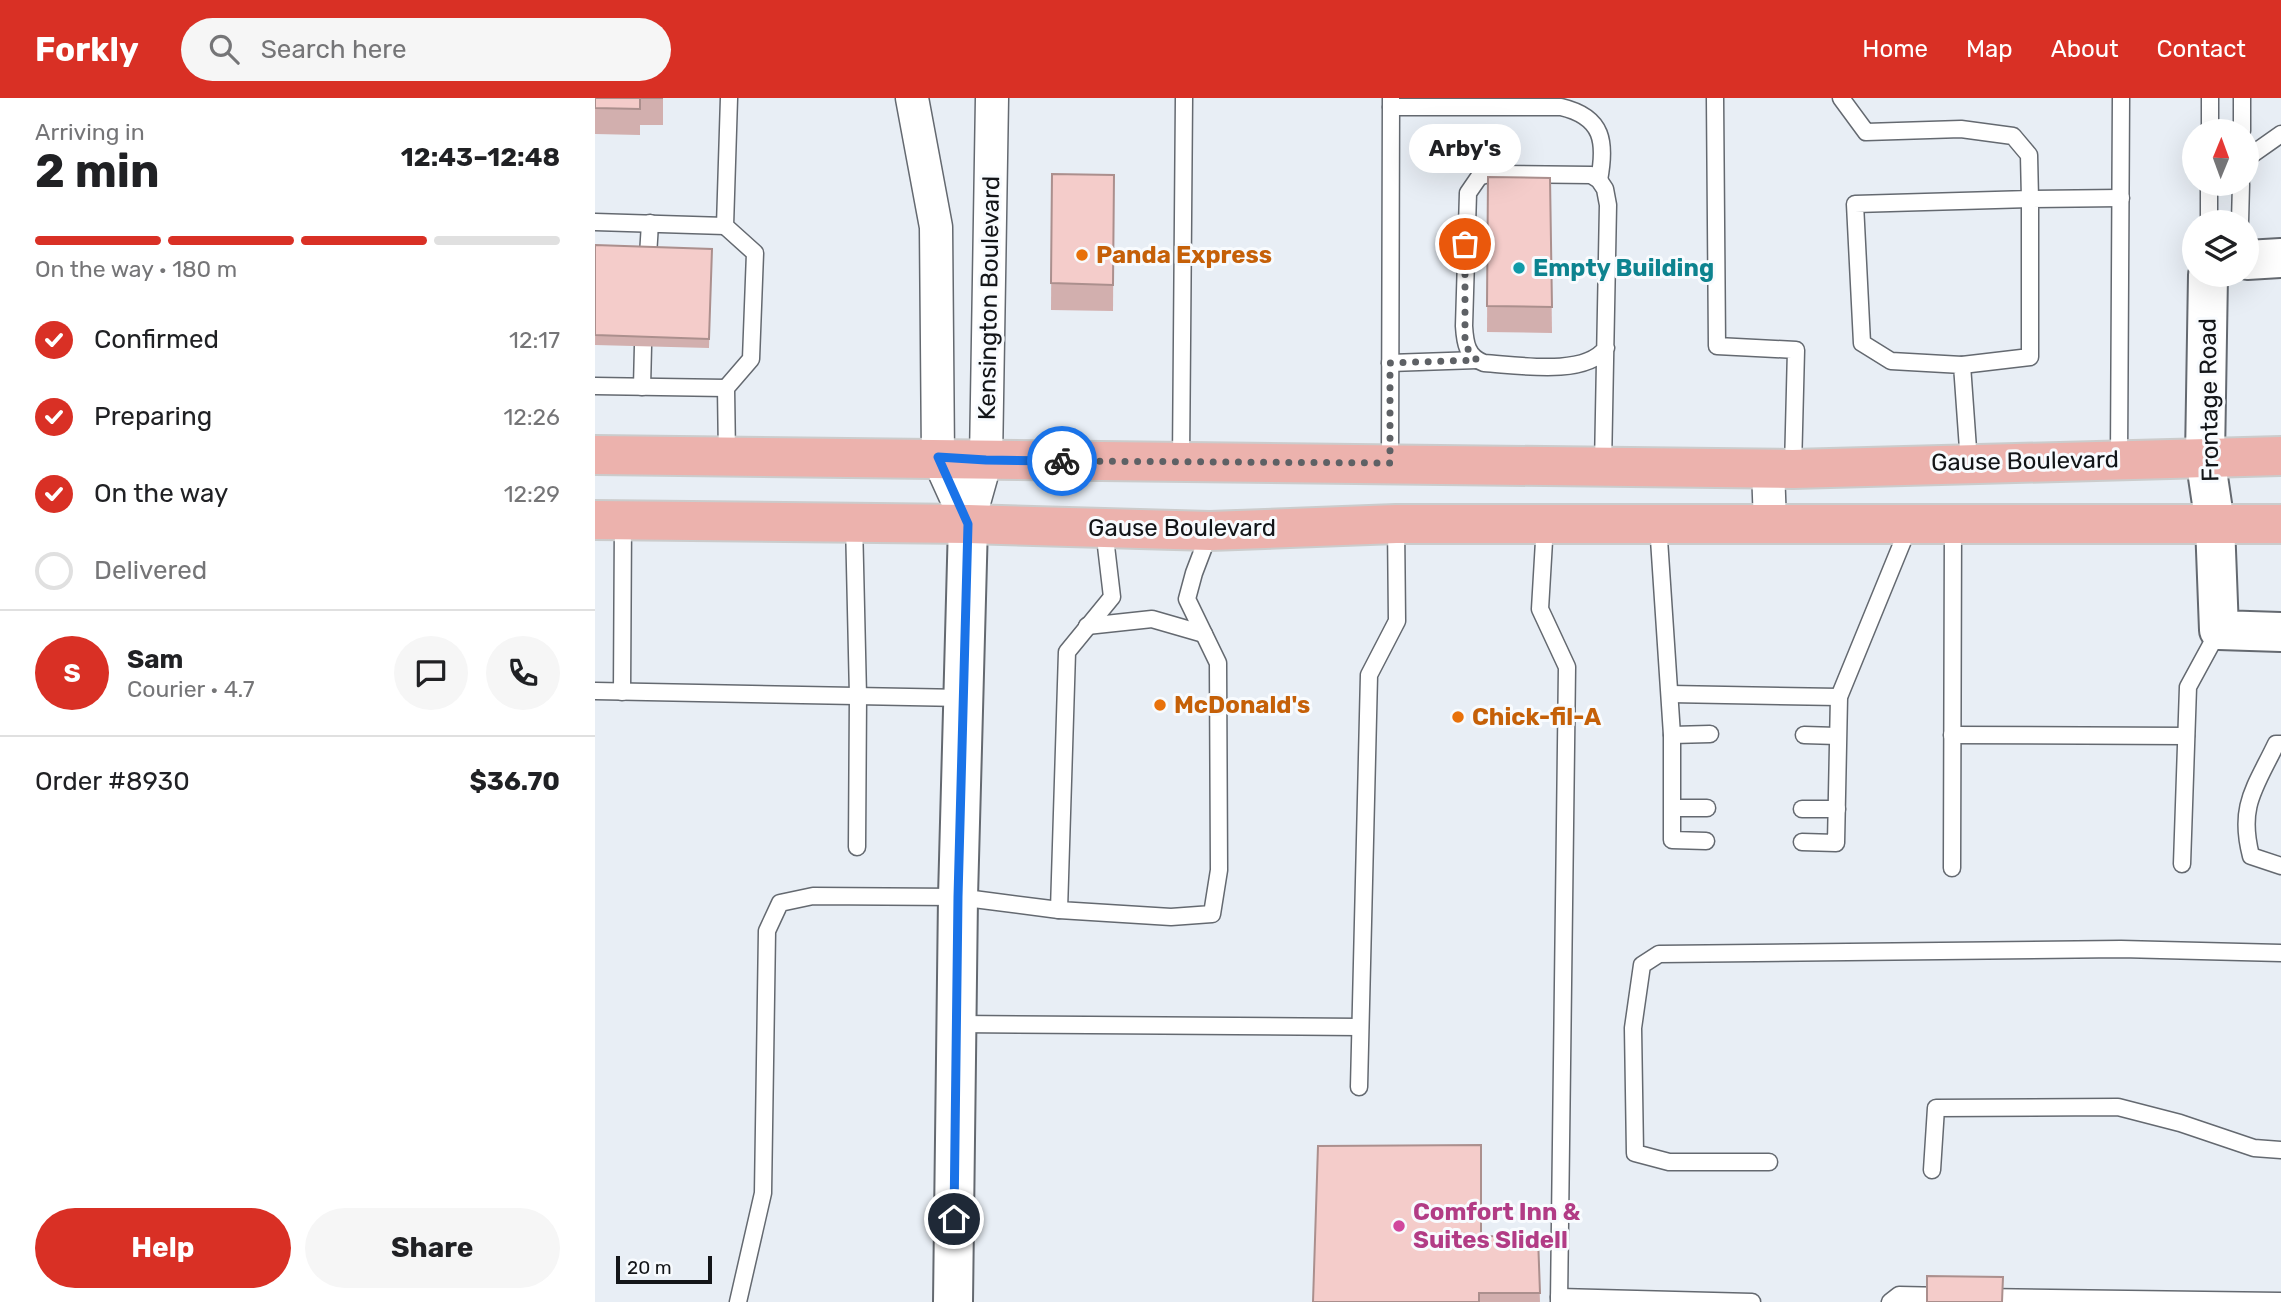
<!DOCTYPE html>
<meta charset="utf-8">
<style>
body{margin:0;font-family:Rubik,sans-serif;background:#f6f6f6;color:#202124;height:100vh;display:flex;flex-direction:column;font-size:26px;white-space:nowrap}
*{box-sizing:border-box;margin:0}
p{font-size:23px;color:#757577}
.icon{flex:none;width:38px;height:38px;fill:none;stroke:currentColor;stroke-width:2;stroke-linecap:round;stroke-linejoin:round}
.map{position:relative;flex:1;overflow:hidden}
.panel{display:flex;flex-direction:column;background:#fff;width:595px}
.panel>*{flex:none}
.needle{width:46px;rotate:1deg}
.buttons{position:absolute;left:1587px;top:21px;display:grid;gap:14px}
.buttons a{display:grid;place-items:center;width:77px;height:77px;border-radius:50%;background:#fff;box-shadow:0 7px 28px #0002;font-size:35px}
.scale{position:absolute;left:21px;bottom:18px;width:96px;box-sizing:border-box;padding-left:7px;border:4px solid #131518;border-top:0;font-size:19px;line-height:24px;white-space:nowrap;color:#131518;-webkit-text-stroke:5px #f8fbfe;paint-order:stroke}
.pin{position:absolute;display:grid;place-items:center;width:60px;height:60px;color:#fff;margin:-30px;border:4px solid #fff;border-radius:50%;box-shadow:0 2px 7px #0007}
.courier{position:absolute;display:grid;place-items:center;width:70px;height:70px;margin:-35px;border:5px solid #1a73e8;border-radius:50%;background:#fff;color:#222;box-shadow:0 2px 9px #0007}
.bubble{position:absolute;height:49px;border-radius:24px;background:#fff;box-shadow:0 7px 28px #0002;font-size:23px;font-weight:700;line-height:49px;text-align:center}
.summary em{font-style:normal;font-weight:700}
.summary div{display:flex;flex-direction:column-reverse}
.summary{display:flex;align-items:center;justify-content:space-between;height:119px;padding:0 35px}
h1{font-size:46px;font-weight:700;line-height:52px}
.bar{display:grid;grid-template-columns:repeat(4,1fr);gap:10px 7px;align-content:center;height:84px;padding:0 35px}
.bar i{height:9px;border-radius:5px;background:#e0e0e0}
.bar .on{background:#d93025}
.bar p{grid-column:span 4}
.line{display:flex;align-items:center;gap:18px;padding:0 35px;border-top:2px solid #e0e0e0}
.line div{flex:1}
.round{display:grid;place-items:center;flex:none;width:74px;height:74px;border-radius:37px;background:#f6f6f6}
ol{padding:0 35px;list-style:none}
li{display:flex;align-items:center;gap:21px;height:77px}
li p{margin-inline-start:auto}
li .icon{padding:7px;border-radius:50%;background:#d93025;color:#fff;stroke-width:4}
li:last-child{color:#757577}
li i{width:38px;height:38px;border:4px solid #e0e0e0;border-radius:50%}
.cta{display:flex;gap:14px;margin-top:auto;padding:14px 35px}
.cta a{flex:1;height:80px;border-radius:42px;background:#d93025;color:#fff;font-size:28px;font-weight:700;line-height:80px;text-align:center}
.cta a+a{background:#f6f6f6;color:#202124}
header{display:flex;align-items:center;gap:42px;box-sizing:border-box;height:98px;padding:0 35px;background:#d93025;color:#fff}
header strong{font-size:33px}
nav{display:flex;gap:38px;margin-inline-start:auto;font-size:24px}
.search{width:490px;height:63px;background:#f6f6f6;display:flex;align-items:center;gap:18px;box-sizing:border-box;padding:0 24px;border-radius:38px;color:#757577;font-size:26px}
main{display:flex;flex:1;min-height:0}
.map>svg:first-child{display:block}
</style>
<header>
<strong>Forkly</strong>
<div class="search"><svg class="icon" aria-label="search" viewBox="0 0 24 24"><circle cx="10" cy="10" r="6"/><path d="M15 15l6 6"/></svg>Search here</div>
<nav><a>Home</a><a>Map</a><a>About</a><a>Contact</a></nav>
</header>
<main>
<section class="panel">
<div class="summary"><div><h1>2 min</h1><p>Arriving in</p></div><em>12:43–12:48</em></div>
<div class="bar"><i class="on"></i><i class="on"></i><i class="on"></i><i></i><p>On the way · 180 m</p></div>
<ol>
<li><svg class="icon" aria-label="check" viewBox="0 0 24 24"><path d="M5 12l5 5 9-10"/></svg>Confirmed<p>12:17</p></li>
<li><svg class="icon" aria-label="check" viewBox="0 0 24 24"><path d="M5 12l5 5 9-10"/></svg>Preparing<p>12:26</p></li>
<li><svg class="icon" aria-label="check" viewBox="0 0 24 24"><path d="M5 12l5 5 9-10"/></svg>On the way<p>12:29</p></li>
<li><i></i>Delivered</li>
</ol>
<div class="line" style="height:126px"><b class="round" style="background:#d93025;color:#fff">S</b><div><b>Sam</b><p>Courier · 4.7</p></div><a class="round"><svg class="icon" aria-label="chat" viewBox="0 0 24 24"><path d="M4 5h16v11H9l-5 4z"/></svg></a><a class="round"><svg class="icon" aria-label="phone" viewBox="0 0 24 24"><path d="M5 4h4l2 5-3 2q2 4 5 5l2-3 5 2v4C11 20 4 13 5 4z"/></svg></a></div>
<div class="line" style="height:91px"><div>Order #8930</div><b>$36.70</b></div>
<div class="cta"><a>Help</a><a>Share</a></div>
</section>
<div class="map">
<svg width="1686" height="1204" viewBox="0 0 1686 1204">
<rect width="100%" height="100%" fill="#e8eef5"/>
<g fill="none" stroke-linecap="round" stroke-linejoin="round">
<g stroke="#646970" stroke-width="19">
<g id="service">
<path d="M1120,0L1122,248L1201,252L1198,370"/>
<path d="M1246,0L1271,34L1366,31L1418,38L1434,57L1435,101L1260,106L1267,245L1296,263L1367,267L1374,365"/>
<path d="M796,9H966C1009,19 1011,45 1004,82"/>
<path d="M1615,33V0"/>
<path d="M1647,33V0"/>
<path d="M1652,60L1686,36"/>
<path d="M0,124L130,128"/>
<path d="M1614,124V86"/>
<path d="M1645,124L1646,86"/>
<path d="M53,158L55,125"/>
<path d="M795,265L882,262"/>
<path d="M1367,267L1435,259V101L1526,100"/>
<path d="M0,288L131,290"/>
<path d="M47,289L48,248"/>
<path d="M132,358L131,290L156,261L160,155L130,128L134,0"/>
<path d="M1524,361L1526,0"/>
<path d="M586,364L589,0"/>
<path d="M795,365L796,0"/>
<path d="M1008,368L1013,107L1010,91L1004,82L996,77L893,76L884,79L873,95L869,228C870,245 872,259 889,265C922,267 990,279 1011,250"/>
<path d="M259,424L263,598L262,749"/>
<path d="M950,426L945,511L972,569L964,1204"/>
<path d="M1063,426L1077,637V742L1111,743"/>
<path d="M509,431L517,499L472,554L464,812L576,819L617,816L624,772L623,565L592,501L599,475L615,433"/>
<path d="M492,528L557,521L609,536"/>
<path d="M0,593L368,600"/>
<path d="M27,594L28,422"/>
<path d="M1075,596L1244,599"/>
<path d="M1077,637L1115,636"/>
<path d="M1209,637L1242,638"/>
<path d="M1357,637L1591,638"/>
<path d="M1686,646H1681C1660,690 1643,708 1656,758L1686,768"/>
<path d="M1078,710H1112"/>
<path d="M1207,711H1242"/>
<path d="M1207,744L1241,745L1244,599L1314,428"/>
<path d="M1587,766L1593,589L1624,532"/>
<path d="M1357,770L1358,426"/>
<path d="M362,926L765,929"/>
<path d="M764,989L774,577L802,523L801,426"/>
<path d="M1174,1064H1074L1040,1055L1038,930L1047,867L1064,856L1526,851L1686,855"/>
<path d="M1337,1072L1341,1010L1523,1009L1585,1025L1659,1050L1686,1052"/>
<path d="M964,1199L1157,1204"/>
<path d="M1387,1199L1686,1203"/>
<path d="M143,1204L168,1095L172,833L185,805L218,798L363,799L464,812"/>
<path d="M1295,1204L1304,1197L1351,1198"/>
</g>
</g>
<g stroke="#646970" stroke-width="35">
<g id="minor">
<path d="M317,0L341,129L343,360L373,426"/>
<path d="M1173,370L1175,426"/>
<path d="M373,426L391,362L397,0"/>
</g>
</g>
<g stroke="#646970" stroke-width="42">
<g id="tertiary">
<path d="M1652,162L1686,160"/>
<path d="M1613,177L1610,359L1620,426L1624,532L1686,534"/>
<path d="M358,1204L363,799L373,426"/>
</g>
</g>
<g stroke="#cbcccc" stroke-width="42">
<g id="primary">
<path d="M0,357L1198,371L1686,358"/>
<path d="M0,422L373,426L615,433L801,426H1686"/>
</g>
</g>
<use href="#service" stroke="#fff" stroke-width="16"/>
<use href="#minor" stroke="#fff" stroke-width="32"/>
<use href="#tertiary" stroke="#fff" stroke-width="38"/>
<use href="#primary" stroke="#ecb2ad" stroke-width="38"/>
</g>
<g fill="#d2afae">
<path d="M0,0H68V27H45V37L0,36Z"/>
<path d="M457,76L519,77L518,213L456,212Z"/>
<path d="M893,79L955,80L957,235L892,234Z"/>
<path d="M0,147L117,151L114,250L0,247Z"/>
<path d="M886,1138L943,1139L945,1204H718Z"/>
</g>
<g fill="#f4ccca" stroke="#ab8f8d" stroke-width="2">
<path d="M0,0H68H45V11L0,10Z"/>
<path d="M457,76L519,77L518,187L456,185Z"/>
<path d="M893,79L955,80L957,209L892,208Z"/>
<path d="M0,147L117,151L114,241L0,237Z"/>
<path d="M886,1047V1138L943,1139L945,1195H884V1204H718L723,1048Z"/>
<path d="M1332,1178L1408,1179L1407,1204H1332Z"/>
</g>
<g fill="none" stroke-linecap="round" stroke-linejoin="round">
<path stroke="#5e6165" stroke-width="7" stroke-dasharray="0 12.6" d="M467,363L795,365V265L882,262L876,256L870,246V146"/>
<path stroke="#1a73e8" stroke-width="9" d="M359,1121L363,799L373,426L343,359L391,362L467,363"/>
</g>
<g fill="#e8710a" stroke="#f8fbfe" stroke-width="2.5">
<circle cx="487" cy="157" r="7"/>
<circle cx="565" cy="607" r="7"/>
<circle cx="863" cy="619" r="7"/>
</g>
<circle fill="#0f9aa8" stroke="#f8fbfe" stroke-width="2.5" cx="924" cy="170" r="7"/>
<circle fill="#d1479c" stroke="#f8fbfe" stroke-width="2.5" cx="804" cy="1128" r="7"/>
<g text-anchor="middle" stroke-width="6" stroke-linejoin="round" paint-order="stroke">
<g font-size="24" font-weight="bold" fill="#c56008" stroke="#f8fbfe" text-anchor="start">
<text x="501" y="165">Panda Express</text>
<text x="579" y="615">McDonald's</text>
<text x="877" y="627">Chick-fil-A</text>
</g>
<g font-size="24" font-weight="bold" fill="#0d838f" stroke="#f8fbfe" text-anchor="start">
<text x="938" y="178">Empty Building</text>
</g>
<g font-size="24" fill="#131518" stroke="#f8fbfe">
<text transform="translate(394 200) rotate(-89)" y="8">Kensington Boulevard</text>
<text transform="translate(1614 302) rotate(-91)" y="8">Frontage Road</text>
<text transform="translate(1430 363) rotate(-1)" y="8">Gause Boulevard</text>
<text x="587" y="438">Gause Boulevard</text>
</g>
<g font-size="24" font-weight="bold" fill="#b23c85" stroke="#f8fbfe" text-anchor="start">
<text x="818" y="1122">Comfort Inn &amp;<tspan x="818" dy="28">Suites Slidell</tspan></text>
</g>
</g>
</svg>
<div class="buttons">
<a><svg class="needle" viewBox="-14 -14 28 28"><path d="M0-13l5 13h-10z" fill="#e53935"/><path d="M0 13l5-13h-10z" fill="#757577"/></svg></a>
<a><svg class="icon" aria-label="layers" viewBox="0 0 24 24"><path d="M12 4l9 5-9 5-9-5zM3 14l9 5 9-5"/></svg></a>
</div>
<div class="scale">20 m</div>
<div class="pin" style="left:870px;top:146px;background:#ea580c"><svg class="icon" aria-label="bag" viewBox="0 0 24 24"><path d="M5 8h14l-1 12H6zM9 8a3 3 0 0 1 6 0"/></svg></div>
<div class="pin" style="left:359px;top:1121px;background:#1f2937"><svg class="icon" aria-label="home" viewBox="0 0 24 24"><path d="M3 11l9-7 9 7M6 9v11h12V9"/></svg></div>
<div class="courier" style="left:467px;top:363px"><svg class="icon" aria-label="bike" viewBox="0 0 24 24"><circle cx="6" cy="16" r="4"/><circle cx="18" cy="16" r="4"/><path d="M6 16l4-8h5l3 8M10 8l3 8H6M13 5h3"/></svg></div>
<div class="bubble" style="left:814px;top:26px;width:112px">Arby's</div>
</div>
</main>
